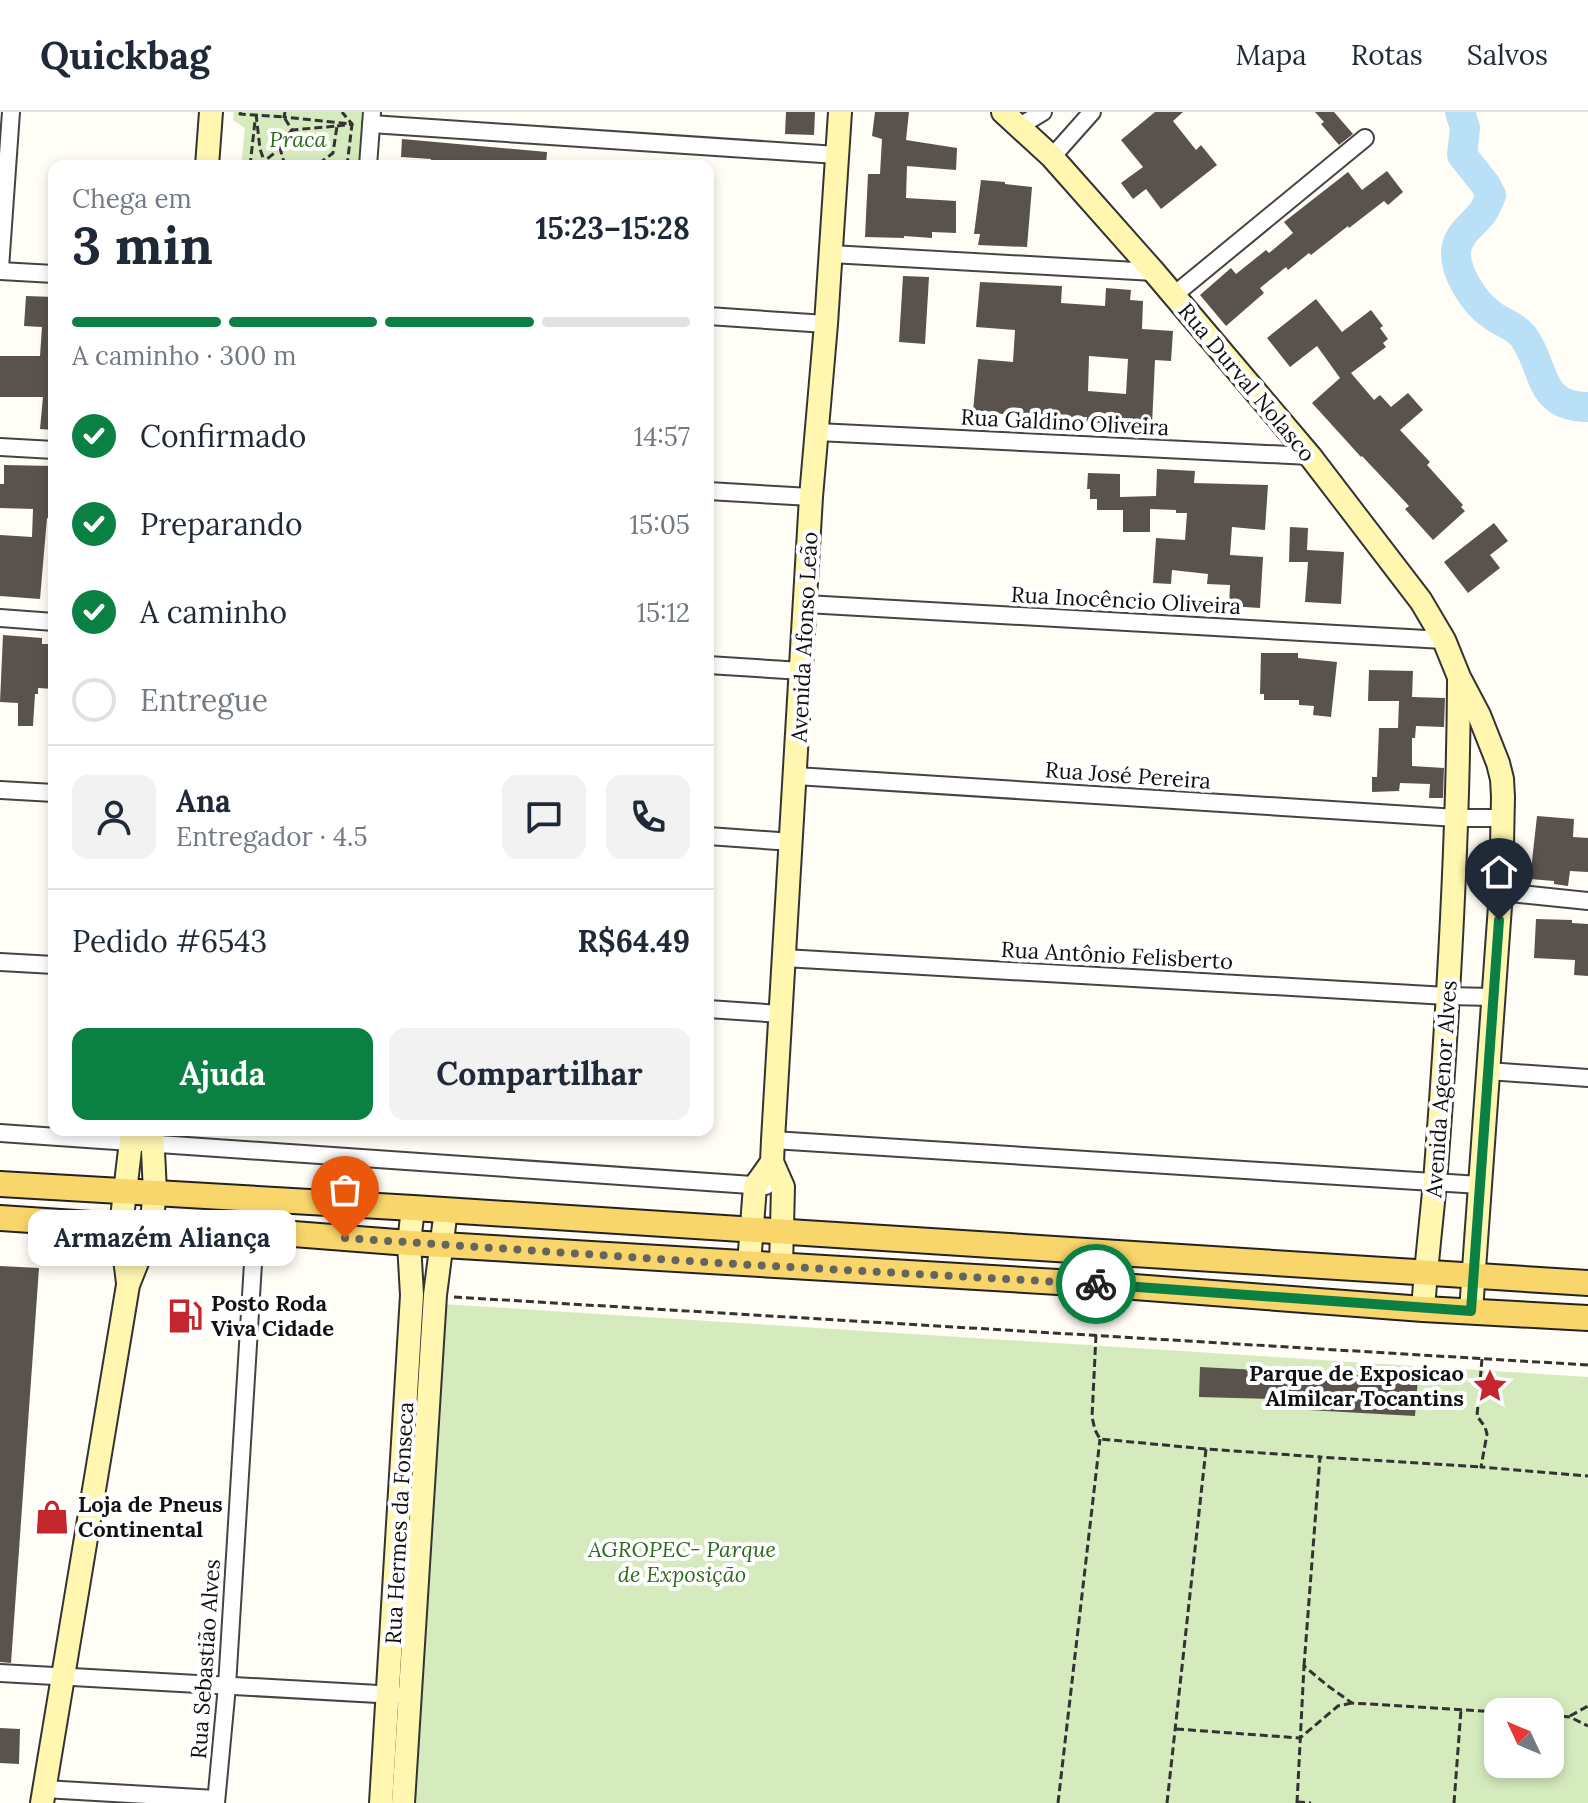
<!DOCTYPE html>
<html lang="pt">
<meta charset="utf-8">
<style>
body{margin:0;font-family:Lora,serif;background:#f2f2f3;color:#1f2937;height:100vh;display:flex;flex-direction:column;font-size:30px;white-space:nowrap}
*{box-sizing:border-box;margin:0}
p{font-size:26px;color:#747a83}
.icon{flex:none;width:44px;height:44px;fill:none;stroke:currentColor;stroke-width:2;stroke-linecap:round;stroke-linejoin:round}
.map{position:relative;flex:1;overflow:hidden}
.details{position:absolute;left:48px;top:48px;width:666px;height:976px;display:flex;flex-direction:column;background:#fff;border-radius:16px;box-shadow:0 4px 12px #0003}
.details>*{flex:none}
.needle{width:52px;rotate:314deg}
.fabs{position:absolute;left:1484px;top:1586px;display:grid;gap:16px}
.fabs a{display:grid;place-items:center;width:80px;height:80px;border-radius:16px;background:#fff;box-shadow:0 4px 12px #0003;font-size:40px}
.pin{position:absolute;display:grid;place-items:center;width:68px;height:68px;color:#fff;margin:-82px -34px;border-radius:50% 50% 50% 0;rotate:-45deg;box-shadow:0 0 8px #0007}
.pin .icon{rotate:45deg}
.courier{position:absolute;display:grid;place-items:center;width:80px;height:80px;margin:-40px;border:6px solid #0b8043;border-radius:50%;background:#fff;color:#222;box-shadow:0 2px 10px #0007}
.bubble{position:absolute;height:56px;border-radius:16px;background:#fff;box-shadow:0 4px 12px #0003;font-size:26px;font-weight:700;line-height:56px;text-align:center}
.head em{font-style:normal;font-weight:700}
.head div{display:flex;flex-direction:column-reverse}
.head{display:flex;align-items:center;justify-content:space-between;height:136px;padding:0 24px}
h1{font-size:52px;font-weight:700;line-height:60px}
.bar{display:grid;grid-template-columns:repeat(4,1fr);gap:12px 8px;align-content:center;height:96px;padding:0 24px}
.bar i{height:10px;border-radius:6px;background:#e0e1e3}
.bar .on{background:#0b8043}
.bar p{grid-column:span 4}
.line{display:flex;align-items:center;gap:20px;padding:0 24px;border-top:2px solid #e0e1e3}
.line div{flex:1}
.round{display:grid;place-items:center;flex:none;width:84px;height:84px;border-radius:16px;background:#f2f2f3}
ol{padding:0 24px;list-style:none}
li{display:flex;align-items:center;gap:24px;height:88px}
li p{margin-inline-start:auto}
li .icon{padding:8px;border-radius:50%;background:#0b8043;color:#fff;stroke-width:4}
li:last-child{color:#747a83}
li i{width:44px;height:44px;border:4px solid #e0e1e3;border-radius:50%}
.button{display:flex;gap:16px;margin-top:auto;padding:16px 24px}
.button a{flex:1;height:92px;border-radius:16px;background:#0b8043;color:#fff;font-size:32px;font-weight:700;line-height:92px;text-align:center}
.button a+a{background:#f2f2f3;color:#1f2937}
header{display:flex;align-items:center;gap:48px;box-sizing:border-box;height:112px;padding:0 40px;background:#fff;border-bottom:2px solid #e0e1e3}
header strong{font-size:38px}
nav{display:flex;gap:44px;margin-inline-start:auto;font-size:28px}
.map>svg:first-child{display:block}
</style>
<header>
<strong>Quickbag</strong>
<nav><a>Mapa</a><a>Rotas</a><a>Salvos</a></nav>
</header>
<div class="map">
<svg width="1588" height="1691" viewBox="0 0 1588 1691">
<rect width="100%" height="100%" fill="#fffdf5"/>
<g fill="#d5ebbd" fill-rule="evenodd">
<path d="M234,0H361L363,2L359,54H241L245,16L233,8Z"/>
<path d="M442,1192L1588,1265V1691H412ZM1498,1600H1550V1652H1498Z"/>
</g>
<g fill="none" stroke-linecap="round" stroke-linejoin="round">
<path stroke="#b9e0f7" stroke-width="30" d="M1460,0L1465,16L1462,43L1485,72L1491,83C1489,88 1486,95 1483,100C1473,113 1457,122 1456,140C1455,161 1475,192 1492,203C1502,211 1514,213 1523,224C1546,254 1536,295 1588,295"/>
</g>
<g fill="#5a524d" fill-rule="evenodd">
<path d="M786,0H815L814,23L785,22Z"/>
<path d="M875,0H909L906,28L957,36L956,58L907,54L906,86L956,89V121L932,120V126L904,124V126L865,125L868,62H880L882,27L872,24Z"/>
<path d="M1155,0H1183L1173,9L1196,38L1201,33L1217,53L1161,97L1146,77L1133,87L1121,71L1143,55L1121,28Z"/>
<path d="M1315,0H1334L1353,22L1339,33L1321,12L1324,10Z"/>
<path d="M402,27L547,40L546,54H430L431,47L401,45Z"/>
<path d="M1387,59L1403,80L1388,93L1384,89L1349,116L1348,114L1311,143L1309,141L1288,158L1286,155L1260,176L1264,181L1226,214L1200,183L1231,156L1236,162L1266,138L1269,141L1293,121L1284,110L1348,60L1362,78Z"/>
<path d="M981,68L1005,70V72L1032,75L1027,135L978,133L980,122H974Z"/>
<path d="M903,164L929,165L925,232L899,230Z"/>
<path d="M980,170L1062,174L1061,191L1105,194L1106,176L1131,178L1130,188L1143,189L1142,217L1173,219L1171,249L1155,248L1152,313L1112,309L1111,312L1086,310L1087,305L1044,306L973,299L978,247L1013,250L1015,218L976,215ZM1089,244L1128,247L1126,282L1088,279Z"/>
<path d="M26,184L54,185V318L40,317L43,285H0V244H40L42,215L24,214Z"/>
<path d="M1316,187L1342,220L1371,198L1383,214L1380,216L1388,227L1383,231L1386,235L1351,261L1374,288L1380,283L1391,295L1408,281L1423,298L1400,318L1430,350L1427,353L1463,393L1461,395L1465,399L1433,428L1405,397L1409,394L1362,344L1361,345L1312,291L1340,266L1317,234L1290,255L1267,226Z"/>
<path d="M4,353L54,354V407L47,406L40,487L0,484V423L32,425L33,397L0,396V372H4Z"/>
<path d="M1157,357L1195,359L1194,371L1268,373L1265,418L1232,415L1230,443L1263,445L1260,496L1229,494L1230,473L1207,472L1208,462L1172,458L1171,472L1153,471L1156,426L1185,428L1187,401H1176V398L1150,397V420H1123V398H1097V387H1090V377H1087L1088,361L1120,362V385L1156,384Z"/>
<path d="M1494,411L1508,429L1490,443L1500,456L1468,481L1444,450Z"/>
<path d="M1290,415L1308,416L1307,438L1344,440L1341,492L1305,490L1308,450H1289Z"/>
<path d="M3,523L42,526V532H54V577L38,576V582H35L33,614H18V591L0,590Z"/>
<path d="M1261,541H1298V546L1337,550L1331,605L1313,603L1314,594L1299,593V588H1264V582H1260Z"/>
<path d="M1369,558L1413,559L1412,585L1445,586L1444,615L1416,614L1415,626H1412V654L1444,656L1443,686H1429L1430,672L1400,671L1399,679L1372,680V665H1377L1379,616H1398L1399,589H1368Z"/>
<path d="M1537,704L1574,707L1573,725L1588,726V760L1570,759L1568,774L1554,772V769L1530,767Z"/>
<path d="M1536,807L1572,808V811L1588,812V864L1574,863L1575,848L1534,846Z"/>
<path d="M0,1154L39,1156L11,1551L0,1550Z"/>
<path d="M1200,1255L1418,1266L1415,1304L1272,1296L1273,1287L1199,1285Z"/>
<path d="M0,1616L20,1617L19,1652L0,1651Z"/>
</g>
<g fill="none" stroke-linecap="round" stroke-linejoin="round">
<g stroke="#444" stroke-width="20">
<g id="street">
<path d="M371,12L837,43"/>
<path d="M1020,14L1043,0"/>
<path d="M1052,45L1092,0"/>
<path d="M368,54L372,0"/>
<path d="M831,142L1154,160"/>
<path d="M0,156L11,0"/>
<path d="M0,159L54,162"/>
<path d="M1174,183L1365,26"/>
<path d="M708,204L826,212"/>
<path d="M817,320L1310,344"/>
<path d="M0,335L54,338"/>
<path d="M708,379L811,385"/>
<path d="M806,492L1444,528"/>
<path d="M0,506L54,510"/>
<path d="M708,553L802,559"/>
<path d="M796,664L1457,706H1503"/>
<path d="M0,678L54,681"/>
<path d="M708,724L792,730"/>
<path d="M1501,780L1588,789"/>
<path d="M784,846L1447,884L1493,885"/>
<path d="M0,850L54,853"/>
<path d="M708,897L781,902"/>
<path d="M1488,959L1588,966"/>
<path d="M0,1021L766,1074"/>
<path d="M773,1028L1480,1073"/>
<path d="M0,1561L396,1583"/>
<path d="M44,1677L216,1687"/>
<path d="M216,1691L227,1574L255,1119"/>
</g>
</g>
<g stroke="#333" stroke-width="26">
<g id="secondary">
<path d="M1003,0L1052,45L1154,160L1310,344L1395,455L1421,489L1444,528L1459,565L1479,603L1498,651L1502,667L1503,685L1501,780L1471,1199"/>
<path d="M207,54L211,0"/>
<path d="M772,1050L783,1075L781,1154"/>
<path d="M749,1152L755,1074L772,1050L773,1028L811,385L826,212L840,0"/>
<path d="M128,1171L121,1114L131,1029L135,1018"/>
<path d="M1423,1197C1426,1155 1431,1112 1435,1070C1448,903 1458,737 1459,570"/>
<path d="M42,1691L128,1173L151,1115L155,1080L152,1018"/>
<path d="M381,1691L412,1183L409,1131L413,1096"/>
<path d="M403,1691L435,1183L446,1098"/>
</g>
</g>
<g stroke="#222" stroke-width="28">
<g id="primary">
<path d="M0,1072L413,1096L1588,1171"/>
<path d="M0,1106L121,1114L255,1119L409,1131L1108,1173L1423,1197L1588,1206"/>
</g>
</g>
<g stroke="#333" stroke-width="3" stroke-dasharray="8 4" stroke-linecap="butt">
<path d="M241,0L240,2L284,5L292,18L337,14L333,41L316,54"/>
<path d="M285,0L284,5L352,12L347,54"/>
<path d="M256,2L260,37L266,54"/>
<path d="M337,14L352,12L342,0"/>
<path d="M250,54L255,9"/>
<path d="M258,54L277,39"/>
<path d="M285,54C280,33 275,36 292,18"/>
<path d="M454,1185L1588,1253"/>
<path d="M1096,1223L1092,1305L1095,1318L1100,1327L1206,1337L1320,1345"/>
<path d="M1482,1247L1477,1304L1485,1315L1487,1322L1481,1355L1588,1364"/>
<path d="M1304,1554L1320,1345L1481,1355"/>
<path d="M1550,1603L1570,1605L1588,1614"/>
<path d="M1570,1604L1588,1594"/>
<path d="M1176,1617L1300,1626L1338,1594L1352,1591"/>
<path d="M1297,1690L1311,1691"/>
<path d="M1058,1691L1100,1327"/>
<path d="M1167,1691L1206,1337"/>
<path d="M1297,1691L1304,1554L1328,1574L1352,1591L1498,1600"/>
<path d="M1454,1691L1461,1598"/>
</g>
<use href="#street" stroke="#fff" stroke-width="16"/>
<use href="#secondary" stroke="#fff6b0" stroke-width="22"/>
<use href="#primary" stroke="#f9d66b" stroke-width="24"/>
</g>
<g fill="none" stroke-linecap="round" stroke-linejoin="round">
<path stroke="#646461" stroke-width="8" stroke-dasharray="0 14.4" d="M345,1126L718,1151L1096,1172"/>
<path stroke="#0b8043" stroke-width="10" d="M1096,1172L1471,1199L1499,808"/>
</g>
<defs>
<g id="fuel-bare" transform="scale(2.76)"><path d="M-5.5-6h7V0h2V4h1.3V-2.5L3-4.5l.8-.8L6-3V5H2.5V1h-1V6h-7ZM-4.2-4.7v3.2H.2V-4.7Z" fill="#c4262e" stroke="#fff" stroke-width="2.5" paint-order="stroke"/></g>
<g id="sight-bare" transform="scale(2.76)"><path d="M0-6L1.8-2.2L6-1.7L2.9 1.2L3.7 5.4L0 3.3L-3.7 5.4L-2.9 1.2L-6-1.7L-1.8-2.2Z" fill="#c4262e" stroke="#fff" stroke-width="2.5" paint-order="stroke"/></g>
<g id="shop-bare" transform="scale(2.76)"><path d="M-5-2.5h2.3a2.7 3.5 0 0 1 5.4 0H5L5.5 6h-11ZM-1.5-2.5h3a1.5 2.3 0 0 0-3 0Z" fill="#c4262e" stroke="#fff" stroke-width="2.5" paint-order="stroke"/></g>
</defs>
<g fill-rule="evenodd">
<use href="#fuel-bare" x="185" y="1204"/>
<use href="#sight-bare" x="1490" y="1274"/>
<use href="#shop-bare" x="52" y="1405"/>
</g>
<g text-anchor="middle" stroke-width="8" stroke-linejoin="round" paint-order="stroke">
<g font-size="22" font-style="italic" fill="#2f6b1f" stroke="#fff">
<text x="298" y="35">Praca</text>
<text x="682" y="1445">AGROPEC- Parque<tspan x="682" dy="25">de Exposição</tspan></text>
</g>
<g font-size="22" fill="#111" stroke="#fff">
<text transform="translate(1247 270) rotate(50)" y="8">Rua Durval Nolasco</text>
<text transform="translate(1065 310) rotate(3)" y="8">Rua Galdino Oliveira</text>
<text transform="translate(1126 488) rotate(3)" y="8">Rua Inocêncio Oliveira</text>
<text transform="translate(804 525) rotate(-87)" y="8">Avenida Afonso Leão</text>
<text transform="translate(1128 663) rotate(4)" y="8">Rua José Pereira</text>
<text transform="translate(1117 843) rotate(3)" y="8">Rua Antônio Felisberto</text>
<text transform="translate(1441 977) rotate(-86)" y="8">Avenida Agenor Alves</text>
<text transform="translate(399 1411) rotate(-87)" y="8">Rua Hermes da Fonseca</text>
<text transform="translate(205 1547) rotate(-86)" y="8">Rua Sebastião Alves</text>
</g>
<g font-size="22" font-weight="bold" fill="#111" stroke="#fff" text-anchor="start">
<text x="211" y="1199">Posto Roda<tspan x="211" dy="25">Viva Cidade</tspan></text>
<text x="1464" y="1269" text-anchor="end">Parque de Exposicao<tspan x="1464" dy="25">Almilcar Tocantins</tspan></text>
<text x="78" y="1400">Loja de Pneus<tspan x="78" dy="25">Continental</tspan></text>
</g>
</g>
</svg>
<div class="fabs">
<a><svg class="needle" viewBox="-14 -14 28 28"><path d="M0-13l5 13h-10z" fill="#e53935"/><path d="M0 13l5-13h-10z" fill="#747a83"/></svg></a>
</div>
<div class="pin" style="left:345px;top:1126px;background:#ea580c"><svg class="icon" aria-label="bag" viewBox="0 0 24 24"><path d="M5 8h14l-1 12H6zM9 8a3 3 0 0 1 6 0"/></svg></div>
<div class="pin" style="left:1499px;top:808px;background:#1f2937"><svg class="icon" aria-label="home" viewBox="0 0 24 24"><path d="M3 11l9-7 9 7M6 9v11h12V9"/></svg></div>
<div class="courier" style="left:1096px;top:1172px"><svg class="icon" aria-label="bike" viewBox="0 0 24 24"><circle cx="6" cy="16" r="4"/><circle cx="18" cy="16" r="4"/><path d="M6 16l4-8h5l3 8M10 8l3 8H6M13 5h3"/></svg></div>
<div class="bubble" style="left:28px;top:1098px;width:268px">Armazém Aliança</div>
<section class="details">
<div class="head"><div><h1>3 min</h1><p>Chega em</p></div><em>15:23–15:28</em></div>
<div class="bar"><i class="on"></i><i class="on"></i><i class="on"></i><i></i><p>A caminho · 300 m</p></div>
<ol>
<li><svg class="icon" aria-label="check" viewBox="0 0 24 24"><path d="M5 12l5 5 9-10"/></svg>Confirmado<p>14:57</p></li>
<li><svg class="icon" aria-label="check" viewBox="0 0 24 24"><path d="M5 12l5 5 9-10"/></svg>Preparando<p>15:05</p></li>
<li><svg class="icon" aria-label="check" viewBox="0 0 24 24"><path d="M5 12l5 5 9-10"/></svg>A caminho<p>15:12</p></li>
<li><i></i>Entregue</li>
</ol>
<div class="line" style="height:144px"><a class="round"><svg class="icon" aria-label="person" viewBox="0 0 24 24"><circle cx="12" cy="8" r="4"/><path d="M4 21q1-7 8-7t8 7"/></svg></a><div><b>Ana</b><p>Entregador · 4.5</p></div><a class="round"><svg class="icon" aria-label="chat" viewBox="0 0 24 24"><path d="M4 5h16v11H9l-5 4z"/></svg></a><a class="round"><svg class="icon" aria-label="phone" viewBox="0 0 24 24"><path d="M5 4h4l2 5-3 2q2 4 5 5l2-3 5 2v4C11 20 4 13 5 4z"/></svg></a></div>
<div class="line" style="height:104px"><div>Pedido #6543</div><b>R$64.49</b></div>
<div class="button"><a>Ajuda</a><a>Compartilhar</a></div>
</section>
</div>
